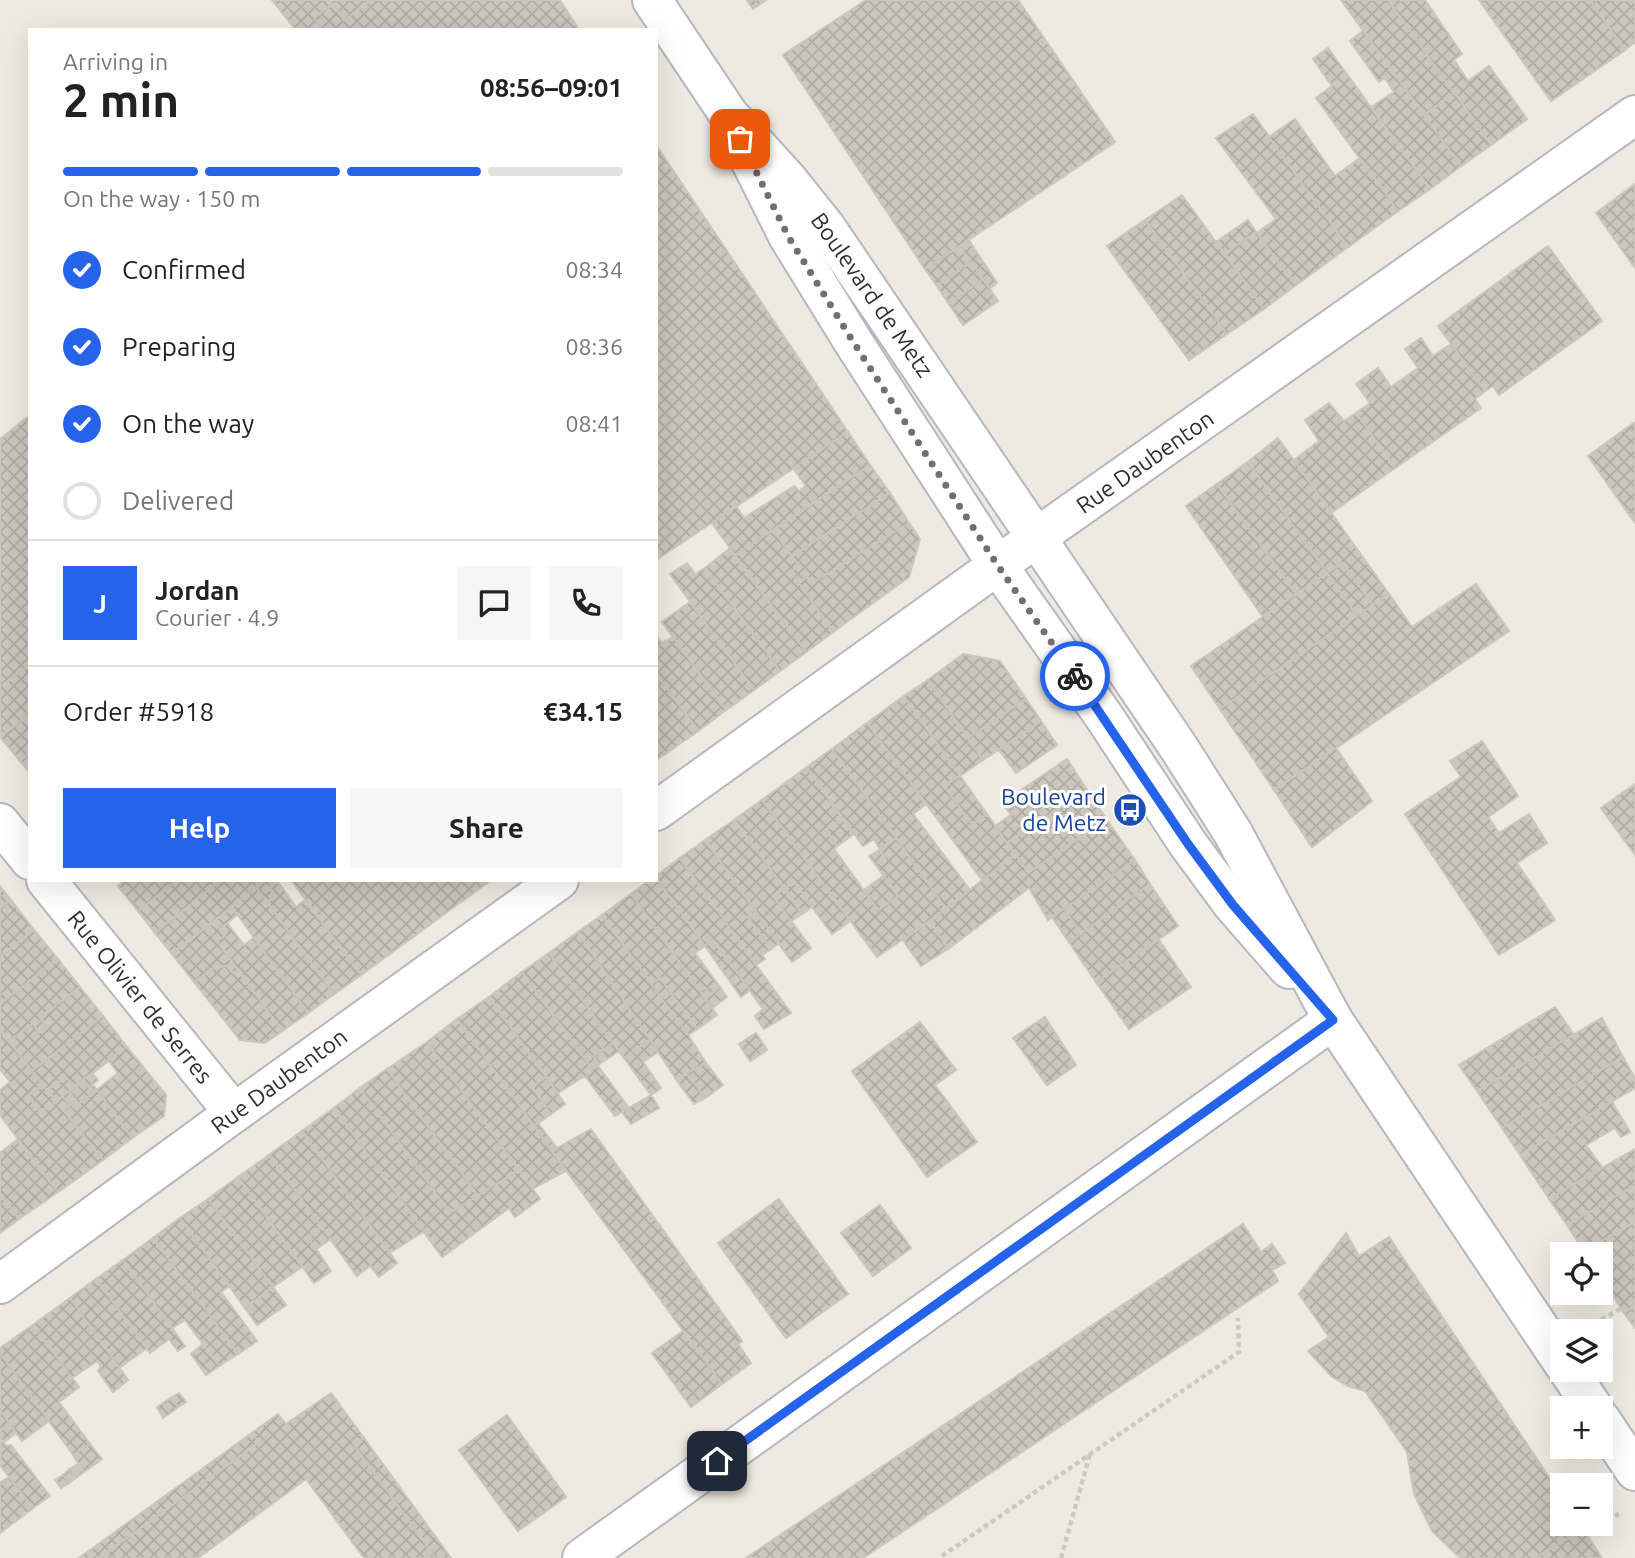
<!DOCTYPE html>
<meta charset="utf-8">
<style>
body{margin:0;font-family:Ubuntu,sans-serif;background:#f6f6f6;color:#222;height:100vh;display:flex;flex-direction:column;font-size:26px;white-space:nowrap}
*{box-sizing:border-box;margin:0}
p{font-size:23px;color:#767676}
.icon{flex:none;width:38px;height:38px;fill:none;stroke:currentColor;stroke-width:2;stroke-linecap:round;stroke-linejoin:round}
.map{position:relative;flex:1;overflow:hidden}
.sheet{position:absolute;left:28px;top:28px;width:630px;height:854px;display:flex;flex-direction:column;background:#fff;border-radius:0px;box-shadow:0 7px 28px #0002}
.sheet>*{flex:none}
.buttons{position:absolute;left:1550px;top:1242px;display:grid;gap:14px}
.buttons a{display:grid;place-items:center;width:63px;height:63px;border-radius:0px;background:#fff;box-shadow:0 7px 28px #0002;font-size:35px}
.pin{position:absolute;display:grid;place-items:center;width:60px;height:60px;color:#fff;margin:-30px;border-radius:14px;box-shadow:0 4px 10px #0006}
.courier{position:absolute;display:grid;place-items:center;width:70px;height:70px;margin:-35px;border:5px solid #2563eb;border-radius:50%;background:#fff;color:#222;box-shadow:0 2px 9px #0007}
.overview em{font-style:normal;font-weight:600}
.overview div{display:flex;flex-direction:column-reverse}
.overview{display:flex;align-items:center;justify-content:space-between;height:119px;padding:0 35px}
h1{font-size:46px;font-weight:600;line-height:52px}
.bar{display:grid;grid-template-columns:repeat(4,1fr);gap:10px 7px;align-content:center;height:84px;padding:0 35px}
.bar i{height:9px;border-radius:5px;background:#e0e0e0}
.bar .active{background:#2563eb}
.bar p{grid-column:span 4}
.line{display:flex;align-items:center;gap:18px;padding:0 35px;border-top:2px solid #e0e0e0}
.line div{flex:1}
.round{display:grid;place-items:center;flex:none;width:74px;height:74px;border-radius:0px;background:#f6f6f6}
ol{padding:0 35px;list-style:none}
li{display:flex;align-items:center;gap:21px;height:77px}
li p{margin-inline-start:auto}
li .icon{padding:7px;border-radius:50%;background:#2563eb;color:#fff;stroke-width:4}
li:last-child{color:#767676}
li i{width:38px;height:38px;border:4px solid #e0e0e0;border-radius:50%}
.button{display:flex;gap:14px;margin-top:auto;padding:14px 35px}
.button a{flex:1;height:80px;border-radius:0px;background:#2563eb;color:#fff;font-size:28px;font-weight:600;line-height:80px;text-align:center}
.button a+a{background:#f6f6f6;color:#222}
.map>svg:first-child{display:block}
</style>
<div class="map">
<svg width="1635" height="1558" viewBox="0 0 1635 1558">
<defs>
<pattern id="building-cross-hatch" width="8" height="8" patternUnits="userSpaceOnUse" patternTransform="scale(1.75)"><rect width="8" height="8" fill="#cbc7bf"/><path d="M0 0l8 8M0 8l8-8" fill="none" stroke="#afaba4"/></pattern>
</defs>
<rect width="100%" height="100%" fill="#efe9e1"/>
<g fill="url(#building-cross-hatch)" stroke="#cbc5ba" stroke-width="2">
<path d="M272,0H371L344,20L333,4L314,18L323,30H296Z"/>
<path d="M371,0H560L579,30H323L314,18L333,4L344,20Z"/>
<path d="M747,0H766L753,9Z"/>
<path d="M866,0H1018L1115,142L925,269L783,55Z"/>
<path d="M1341,0H1388L1455,93L1424,115Z"/>
<path d="M1388,0H1425L1462,54L1454,60L1468,81L1489,66L1527,119L1491,145Z"/>
<path d="M1479,0H1590L1625,50L1551,101Z"/>
<path d="M1590,0H1635V42L1625,50Z"/>
<path d="M1363,31L1461,166L1430,189L1371,107L1394,92L1385,78L1379,82L1350,41Z"/>
<path d="M1328,48L1430,189L1398,211L1316,98L1332,86L1313,59Z"/>
<path d="M1455,93L1491,145L1461,166L1424,115Z"/>
<path d="M1253,114L1348,247L1296,285L1257,233L1276,219L1216,138Z"/>
<path d="M1295,119L1335,176L1360,158L1398,211L1348,247L1269,137Z"/>
<path d="M656,145L848,432L656,560Z"/>
<path d="M1635,184V268L1596,213Z"/>
<path d="M1182,195L1264,309L1227,334L1145,220Z"/>
<path d="M1145,220L1227,334L1189,360L1107,246Z"/>
<path d="M1248,220L1256,232L1225,254L1216,242Z"/>
<path d="M1256,232L1296,285L1264,309L1225,254Z"/>
<path d="M968,239L997,283L989,289L960,246Z"/>
<path d="M960,246L971,262L937,286L925,269Z"/>
<path d="M1548,246L1602,321L1499,395L1493,386L1485,391L1438,326Z"/>
<path d="M971,262L983,279L949,304L937,286Z"/>
<path d="M983,279L998,301L963,325L949,304Z"/>
<path d="M1421,338L1433,356L1451,344L1485,391L1475,399L1481,408L1395,468L1356,413L1370,403L1356,384L1378,368L1391,387L1418,368L1405,349Z"/>
<path d="M1329,403L1344,421L1356,413L1395,468L1331,513L1294,460L1319,441L1305,420Z"/>
<path d="M30,415V664L0,687V439Z"/>
<path d="M1635,422V523L1588,456Z"/>
<path d="M848,432L870,465L735,555L712,523L736,506L744,518L794,486L799,491L806,486L793,468Z"/>
<path d="M1278,438L1389,594L1373,605L1342,563L1327,573L1248,462Z"/>
<path d="M1248,462L1327,573L1296,594L1217,484Z"/>
<path d="M870,465L890,493L792,556L773,530Z"/>
<path d="M1217,484L1296,594L1263,617L1186,506Z"/>
<path d="M890,493L909,523L812,583L807,577L799,583L791,571L799,566L792,556Z"/>
<path d="M909,523L920,539L909,577L833,632L799,583L807,577L812,583Z"/>
<path d="M773,530L799,566L791,571L833,632L806,652L735,555Z"/>
<path d="M729,549L806,652L780,671L705,568Z"/>
<path d="M687,563L695,574L705,568L780,671L754,690L670,574Z"/>
<path d="M1342,563L1373,605L1357,616L1327,573Z"/>
<path d="M1327,573L1357,616L1220,709L1191,666Z"/>
<path d="M1476,584L1509,631L1274,790L1220,709L1389,594L1412,627Z"/>
<path d="M690,602L754,690L726,710L662,622Z"/>
<path d="M656,635L662,643L673,637L726,710L698,731L656,673Z"/>
<path d="M963,654L1000,661L1026,699L968,738L928,680Z"/>
<path d="M30,664V714L0,737V687Z"/>
<path d="M656,673L698,731L665,754L656,741Z"/>
<path d="M928,680L983,760L960,776L904,696Z"/>
<path d="M904,696L960,776L944,786L972,824L987,814L1016,854L982,880L867,723Z"/>
<path d="M1026,699L1041,721L983,760L968,738Z"/>
<path d="M30,714V753L20,761L0,737Z"/>
<path d="M1041,721L1057,745L1016,773L999,750Z"/>
<path d="M867,723L926,804L913,814L970,890L946,909L832,749Z"/>
<path d="M656,741L665,754L656,760Z"/>
<path d="M1482,741L1518,796L1488,817L1499,833L1529,814L1547,843L1517,863L1555,920L1499,955L1405,814L1461,777L1450,761Z"/>
<path d="M1336,748L1372,801L1312,847L1274,790Z"/>
<path d="M832,749L896,838L880,849L874,839L863,846L807,767Z"/>
<path d="M30,753V773L20,761Z"/>
<path d="M1067,759L1087,790L1007,843L995,826L1011,815L1002,803Z"/>
<path d="M807,767L842,819L826,830L837,846L834,849L878,910L898,896L875,864L885,858L879,850L896,838L946,909L877,957L762,800Z"/>
<path d="M960,776L987,814L972,824L944,786Z"/>
<path d="M1635,784V855L1601,808Z"/>
<path d="M1087,790L1107,820L1028,873L1007,843Z"/>
<path d="M762,800L850,921L832,934L794,882L784,888L734,820Z"/>
<path d="M842,819L854,834L837,846L826,830Z"/>
<path d="M734,820L784,888L773,896L811,948L792,962L705,840Z"/>
<path d="M1107,820L1135,860L1048,920L1029,888L948,949L930,921L1016,854L1028,873Z"/>
<path d="M705,840L756,912L748,917L771,949L762,955L765,959L756,965L680,858Z"/>
<path d="M879,850L885,858L875,864L869,856Z"/>
<path d="M680,858L756,965L791,1013L764,1029L755,1016L763,1009L713,940L705,946L656,878V876Z"/>
<path d="M1135,860L1150,884L1081,934L1064,909Z"/>
<path d="M883,876L898,896L878,910L864,890Z"/>
<path d="M656,878L705,946L695,953L720,987L710,995L705,988L700,991L631,894L650,880Z"/>
<path d="M125,880H177L138,911L118,886Z"/>
<path d="M177,880H221L155,933L138,911Z"/>
<path d="M221,880H265L172,954L155,933Z"/>
<path d="M265,880H280L270,888L276,896L267,902L256,887Z"/>
<path d="M291,880H491L361,975Z"/>
<path d="M278,882L296,907L305,900L361,975L334,994L267,902L276,896L270,888Z"/>
<path d="M794,882L812,907L802,914L784,888Z"/>
<path d="M1150,884L1178,926L1096,982L1069,942Z"/>
<path d="M0,886L11,900L0,908Z"/>
<path d="M256,887L334,994L308,1013L232,907Z"/>
<path d="M784,888L802,914L791,921L773,896Z"/>
<path d="M631,894L717,1015L697,1029L660,978L651,984L602,915Z"/>
<path d="M11,900L34,930L0,957V908Z"/>
<path d="M232,907L237,915L220,929L225,936L217,941L207,927Z"/>
<path d="M1064,909L1081,934L1069,942L1052,917Z"/>
<path d="M756,912L779,943L771,949L748,917Z"/>
<path d="M602,915L688,1035L706,1063L676,1079L578,932Z"/>
<path d="M930,921L948,949L921,966L903,940Z"/>
<path d="M227,923L244,945L254,938L308,1013L282,1031L217,941L225,936L220,929Z"/>
<path d="M207,927L238,970L233,973L227,966L221,967L218,965L194,982L172,954Z"/>
<path d="M34,930L58,959L0,1004V957Z"/>
<path d="M578,932L650,1040L624,1058L549,953Z"/>
<path d="M713,940L750,990L741,997L705,946Z"/>
<path d="M1159,940L1191,987L1129,1029L1096,982Z"/>
<path d="M549,953L613,1043L594,1056L599,1064L592,1069L522,972Z"/>
<path d="M58,959L80,987L40,1018L47,1028L39,1033L33,1024L9,1041L0,1030V1004Z"/>
<path d="M218,965L221,967L227,966L233,973L238,970L282,1031L265,1043L240,1040L194,982Z"/>
<path d="M522,972L592,1069L598,1066L629,1108L615,1116L585,1076L558,1093L489,997Z"/>
<path d="M660,978L697,1029L688,1035L651,984Z"/>
<path d="M80,987L103,1016L32,1071L9,1041L33,1024L39,1033L47,1028L40,1018Z"/>
<path d="M720,987L727,997L712,1008L700,991L705,988L710,995Z"/>
<path d="M489,997L546,1077L532,1087L551,1114L534,1126L457,1019Z"/>
<path d="M1555,1007L1574,1035L1477,1091L1459,1065Z"/>
<path d="M103,1016L127,1047L74,1087L66,1077L47,1090L32,1071Z"/>
<path d="M1045,1017L1076,1065L1047,1085L1013,1038Z"/>
<path d="M1602,1018L1623,1057L1502,1128L1477,1091Z"/>
<path d="M457,1019L552,1151L566,1171L532,1189L427,1042Z"/>
<path d="M920,1022L956,1070L935,1085L977,1142L927,1177L852,1071Z"/>
<path d="M0,1030L43,1085L28,1096L41,1112L62,1096L70,1105L64,1111L103,1160L58,1192L0,1115V1090L10,1082L0,1069Z"/>
<path d="M756,1033L767,1050L750,1061L739,1044Z"/>
<path d="M650,1040L658,1052L643,1062L661,1088L651,1095L624,1058Z"/>
<path d="M427,1042L519,1170L478,1196L387,1069Z"/>
<path d="M613,1043L619,1051L599,1064L594,1056Z"/>
<path d="M127,1047L166,1095L164,1116L132,1138L97,1090L118,1073L108,1060Z"/>
<path d="M1623,1057L1635,1078V1088L1520,1155L1502,1128Z"/>
<path d="M706,1063L723,1085L705,1098L687,1073Z"/>
<path d="M387,1069L478,1196L450,1213L360,1088Z"/>
<path d="M92,1073L98,1080L89,1087L83,1080Z"/>
<path d="M687,1073L705,1098L694,1104L676,1079Z"/>
<path d="M66,1077L74,1087L56,1101L47,1090Z"/>
<path d="M546,1077L565,1104L551,1114L532,1087Z"/>
<path d="M83,1080L89,1087L93,1085L97,1090L66,1113L64,1111L76,1100L69,1092Z"/>
<path d="M43,1085L56,1101L41,1112L28,1096Z"/>
<path d="M360,1088L450,1213L519,1170L540,1199L515,1217L509,1208L442,1257L334,1108Z"/>
<path d="M97,1090L132,1138L103,1160L66,1113Z"/>
<path d="M69,1092L76,1100L70,1105L62,1096Z"/>
<path d="M651,1095L659,1108L631,1124L622,1112Z"/>
<path d="M1612,1102L1630,1132L1621,1137L1615,1128L1586,1145L1602,1167L1549,1199L1520,1155Z"/>
<path d="M334,1108L424,1231L390,1253L302,1131Z"/>
<path d="M538,1123L557,1148L552,1151L534,1126Z"/>
<path d="M591,1129L742,1341L738,1344L751,1363L722,1384L552,1151Z"/>
<path d="M302,1131L397,1263L379,1277L370,1266L357,1276L269,1155Z"/>
<path d="M17,1140L58,1192L19,1219L0,1194V1153Z"/>
<path d="M1635,1149V1185L1567,1225L1549,1199Z"/>
<path d="M269,1155L322,1227L308,1237L331,1271L314,1283L238,1177Z"/>
<path d="M238,1177L302,1267L273,1287L208,1199Z"/>
<path d="M1635,1185V1222L1584,1251L1567,1225Z"/>
<path d="M0,1194L19,1219L0,1233Z"/>
<path d="M208,1199L273,1287L245,1308L180,1218Z"/>
<path d="M779,1199L848,1294L786,1338L718,1243Z"/>
<path d="M880,1205L911,1248L873,1276L841,1233Z"/>
<path d="M180,1218L229,1286L221,1292L257,1341L238,1354L153,1238Z"/>
<path d="M1635,1222V1306L1624,1313L1601,1277V1255H1586L1584,1251Z"/>
<path d="M1243,1224L1261,1252L1272,1244L1285,1263L1272,1270L1278,1281L863,1558H746Z"/>
<path d="M322,1227L331,1239L316,1249L308,1237Z"/>
<path d="M1346,1233L1359,1256L1389,1237L1563,1498V1524H1580L1584,1530L1534,1558H1460L1432,1531L1414,1494L1407,1452L1365,1391L1348,1386L1332,1377L1308,1351L1329,1337L1299,1294Z"/>
<path d="M153,1238L238,1354L219,1366L185,1320L172,1328L123,1260Z"/>
<path d="M123,1260L185,1346L178,1351L169,1339L150,1353L96,1279Z"/>
<path d="M96,1279L147,1348L119,1368L70,1298Z"/>
<path d="M273,1287L286,1305L257,1325L245,1308Z"/>
<path d="M70,1298L128,1380L113,1392L98,1371L101,1366L97,1361L72,1378L33,1325Z"/>
<path d="M1635,1306V1328L1624,1313Z"/>
<path d="M33,1325L79,1387L59,1402L90,1444L73,1455L0,1353V1348Z"/>
<path d="M683,1331L722,1384L691,1407L652,1353Z"/>
<path d="M203,1344L219,1366L206,1375L191,1354Z"/>
<path d="M0,1353L49,1421L22,1441L0,1410Z"/>
<path d="M179,1393L186,1402L178,1407L171,1398Z"/>
<path d="M331,1393L364,1438L354,1445L436,1558H364L306,1479L198,1558H99L259,1442L252,1433L278,1414L286,1424Z"/>
<path d="M171,1398L178,1407L170,1413L163,1403Z"/>
<path d="M163,1403L170,1413L163,1418L157,1407Z"/>
<path d="M0,1410L10,1424L0,1431Z"/>
<path d="M507,1415L566,1497L518,1531L459,1450Z"/>
<path d="M10,1424L16,1433L4,1442L0,1440V1431Z"/>
<path d="M252,1433L259,1442L99,1558H79Z"/>
<path d="M364,1438L451,1558H436L354,1445Z"/>
<path d="M1,1439L6,1446L11,1445L50,1496L33,1508L0,1465Z"/>
<path d="M90,1444L102,1459L84,1472L73,1455Z"/>
<path d="M78,1464L84,1472L77,1477L70,1469Z"/>
<path d="M70,1469L77,1477L69,1483L63,1475Z"/>
<path d="M63,1475L69,1483L61,1488L55,1480Z"/>
<path d="M9,1477L33,1508L0,1533V1483Z"/>
<path d="M1584,1530L1602,1558H1534Z"/>
</g>
<g fill="none" stroke-linecap="round" stroke-linejoin="round">
<g stroke="#b4b7c1" stroke-width="42">
<g id="minor">
<path d="M1037,537L1635,115"/>
<path d="M0,823L30,860"/>
<path d="M46,880L234,1113"/>
<path d="M582,1558L1333,1020"/>
</g>
</g>
<g stroke="#b4b7c1" stroke-width="42">
<g id="tertiary">
<path d="M656,811L1037,537"/>
<path d="M0,1284L234,1113L559,880"/>
</g>
</g>
<g stroke="#b4b7c1" stroke-width="42">
<g id="secondary">
<path d="M652,0L729,115L789,181L825,226L1179,748L1233,833L1333,1020L1563,1363"/>
<path d="M746,152L788,236L852,340L998,566L1103,715L1188,844L1233,905L1289,969"/>
<path d="M1568,1370L1594,1409"/>
<path d="M1601,1420L1635,1471"/>
</g>
</g>
<g stroke="#c9c9c9" stroke-width="4.5" stroke-dasharray="5 3.5" stroke-linecap="butt">
<path d="M1594,1324L1622,1308"/>
<path d="M1586,1534L1619,1514"/>
<path d="M942,1556L1239,1352L1238,1318"/>
<path d="M1061,1558L1090,1454"/>
</g>
<use href="#minor" stroke="#fff" stroke-width="38"/>
<use href="#tertiary" stroke="#fff" stroke-width="38"/>
<use href="#secondary" stroke="#fff" stroke-width="38"/>
</g>
<g fill="none" stroke-linecap="round" stroke-linejoin="round">
<path stroke="#726f6d" stroke-width="7" stroke-dasharray="0 12.6" d="M740,139L788,236L852,340L998,566L1075,676"/>
<path stroke="#2563eb" stroke-width="9" d="M717,1461L1333,1020L1233,905L1188,844L1075,676"/>
</g>
<defs>
<g id="bus-disc" transform="scale(1.75)"><circle r="9.5" fill="#1a4fb4" stroke="#fff"/><path d="M-5-6H5V4H4V6H2V4H-2V6H-4V4H-5ZM-3.5-4V0h7V-4ZM-3.5 1.2v1.5H-2V1.2ZM2 1.2v1.5H3.5V1.2Z" fill="#fff"/></g>
</defs>
<g fill-rule="evenodd">
<use href="#bus-disc" x="1130" y="810"/>
</g>
<g text-anchor="middle" stroke-width="6" stroke-linejoin="round" paint-order="stroke">
<g font-size="23" fill="#2e2e2e" stroke="#fff">
<text transform="translate(872 295) rotate(55)" y="8">Boulevard de Metz</text>
<text transform="translate(1145 462) rotate(-35)" y="8">Rue Daubenton</text>
<text transform="translate(140 997) rotate(51)" y="8">Rue Olivier de Serres</text>
<text transform="translate(279 1081) rotate(-36)" y="8">Rue Daubenton</text>
</g>
<g font-size="23" fill="#164399" stroke="#fff" text-anchor="end">
<text x="1106" y="805">Boulevard<tspan x="1106" dy="26">de Metz</tspan></text>
</g>
</g>
</svg>
<div class="buttons">
<a><svg class="icon" aria-label="locate" viewBox="0 0 24 24"><circle cx="12" cy="12" r="6"/><path d="M12 2v4M12 18v4M2 12h4M18 12h4"/></svg></a>
<a><svg class="icon" aria-label="layers" viewBox="0 0 24 24"><path d="M12 4l9 5-9 5-9-5zM3 14l9 5 9-5"/></svg></a>
<a>+</a>
<a>−</a>
</div>
<div class="pin" style="left:740px;top:139px;background:#ea580c"><svg class="icon" aria-label="bag" viewBox="0 0 24 24"><path d="M5 8h14l-1 12H6zM9 8a3 3 0 0 1 6 0"/></svg></div>
<div class="pin" style="left:717px;top:1461px;background:#1f2937"><svg class="icon" aria-label="home" viewBox="0 0 24 24"><path d="M3 11l9-7 9 7M6 9v11h12V9"/></svg></div>
<div class="courier" style="left:1075px;top:676px"><svg class="icon" aria-label="bike" viewBox="0 0 24 24"><circle cx="6" cy="16" r="4"/><circle cx="18" cy="16" r="4"/><path d="M6 16l4-8h5l3 8M10 8l3 8H6M13 5h3"/></svg></div>
<section class="sheet">
<div class="overview"><div><h1>2 min</h1><p>Arriving in</p></div><em>08:56–09:01</em></div>
<div class="bar"><i class="active"></i><i class="active"></i><i class="active"></i><i></i><p>On the way · 150 m</p></div>
<ol>
<li><svg class="icon" aria-label="check" viewBox="0 0 24 24"><path d="M5 12l5 5 9-10"/></svg>Confirmed<p>08:34</p></li>
<li><svg class="icon" aria-label="check" viewBox="0 0 24 24"><path d="M5 12l5 5 9-10"/></svg>Preparing<p>08:36</p></li>
<li><svg class="icon" aria-label="check" viewBox="0 0 24 24"><path d="M5 12l5 5 9-10"/></svg>On the way<p>08:41</p></li>
<li><i></i>Delivered</li>
</ol>
<div class="line" style="height:126px"><b class="round" style="background:#2563eb;color:#fff">J</b><div><b>Jordan</b><p>Courier · 4.9</p></div><a class="round"><svg class="icon" aria-label="chat" viewBox="0 0 24 24"><path d="M4 5h16v11H9l-5 4z"/></svg></a><a class="round"><svg class="icon" aria-label="phone" viewBox="0 0 24 24"><path d="M5 4h4l2 5-3 2q2 4 5 5l2-3 5 2v4C11 20 4 13 5 4z"/></svg></a></div>
<div class="line" style="height:91px"><div>Order #5918</div><b>€34.15</b></div>
<div class="button"><a>Help</a><a>Share</a></div>
</section>
</div>
